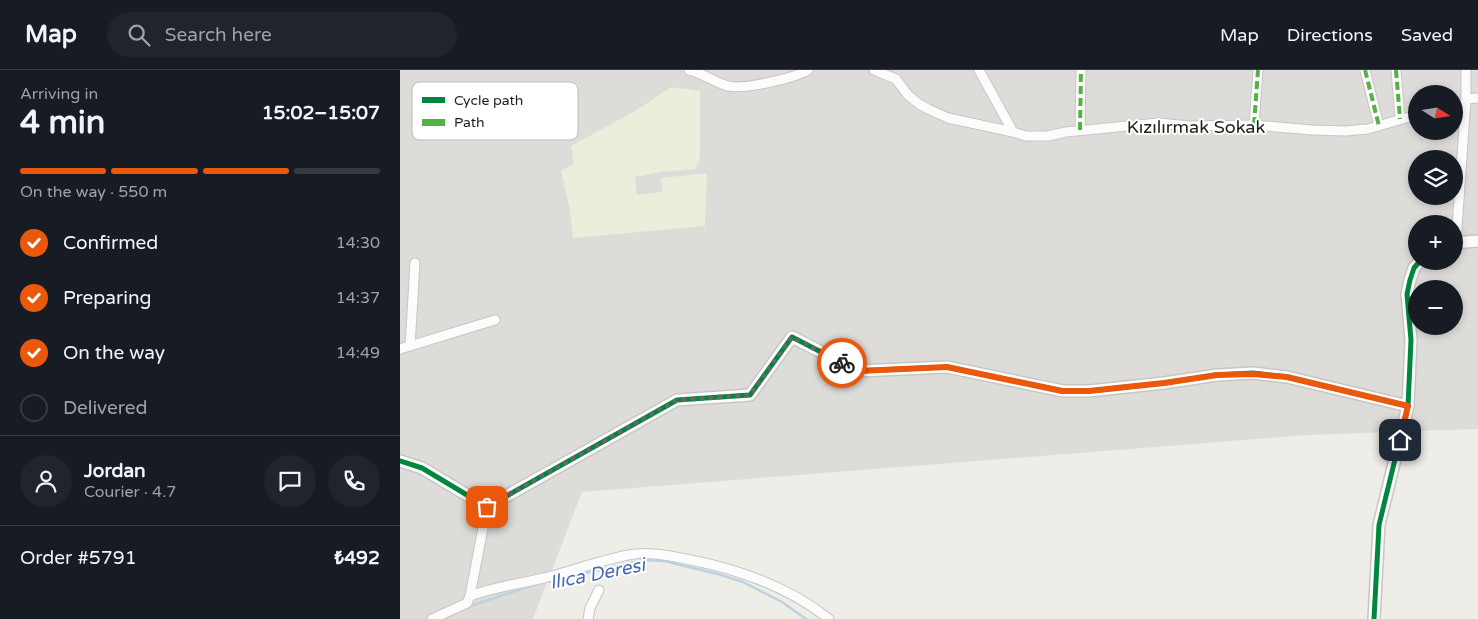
<!DOCTYPE html>
<meta charset="utf-8">
<style>
body{margin:0;font-family:"Varela Round",sans-serif;background:#20242c;color:#f1f3f6;height:100vh;display:flex;flex-direction:column;font-size:19px;white-space:nowrap}
*{box-sizing:border-box;margin:0}
p{font-size:16px;color:#9ea1a6}
.icon{flex:none;width:28px;height:28px;fill:none;stroke:currentColor;stroke-width:2;stroke-linecap:round;stroke-linejoin:round}
.map{position:relative;flex:1;overflow:hidden}
.panel{display:flex;flex-direction:column;background:#171b24;width:400px}
.panel>*{flex:none}
.needle{width:32px;rotate:102deg}
.fabs{position:absolute;left:1008px;top:15px;display:grid;gap:10px}
.fabs a{display:grid;place-items:center;width:55px;height:55px;border-radius:50%;background:#171b24;box-shadow:0 2px 8px #0003;font-size:25px}
.pin{position:absolute;display:grid;place-items:center;width:42px;height:42px;color:#fff;margin:-21px;border-radius:10px;box-shadow:0 2px 8px #0006}
.courier{position:absolute;display:grid;place-items:center;width:50px;height:50px;margin:-25px;border:4px solid #ea580c;border-radius:50%;background:#fff;color:#222;box-shadow:0 1px 6px #0007}
.overview em{font-style:normal;font-weight:800}
.overview div{display:flex;flex-direction:column-reverse}
.overview{display:flex;align-items:center;justify-content:space-between;height:85px;padding:0 20px}
h1{font-size:32px;font-weight:800;line-height:38px}
.bar{display:grid;grid-template-columns:repeat(4,1fr);gap:8px 5px;align-content:center;height:60px;padding:0 20px}
.bar i{height:6px;border-radius:4px;background:#363941}
.bar .active{background:#ea580c}
.bar p{grid-column:span 4}
.line{display:flex;align-items:center;gap:12px;padding:0 20px;border-top:1px solid #363941}
.line div{flex:1}
.round{display:grid;place-items:center;flex:none;width:52px;height:52px;border-radius:26px;background:#20242c}
ol{padding:0 20px;list-style:none}
li{display:flex;align-items:center;gap:15px;height:55px}
li p{margin-inline-start:auto}
li .icon{padding:5px;border-radius:50%;background:#ea580c;color:#fff;stroke-width:4}
li:last-child{color:#9ea1a6}
li i{width:28px;height:28px;border:2px solid #363941;border-radius:50%}
header{display:flex;align-items:center;gap:30px;box-sizing:border-box;height:70px;padding:0 25px;background:#171b24;border-bottom:1px solid #363941}
header strong{font-size:24px}
nav{display:flex;gap:28px;margin-inline-start:auto;font-size:18px}
.search{width:350px;height:45px;background:#20242c;display:flex;align-items:center;gap:12px;box-sizing:border-box;padding:0 18px;border-radius:28px;color:#9ea1a6;font-size:19px}
main{display:flex;flex:1;min-height:0}
.map>svg:first-child{display:block}
</style>
<header>
<strong>Map</strong>
<div class="search"><svg class="icon" aria-label="search" viewBox="0 0 24 24"><circle cx="10" cy="10" r="6"/><path d="M15 15l6 6"/></svg>Search here</div>
<nav><a>Map</a><a>Directions</a><a>Saved</a></nav>
</header>
<main>
<section class="panel">
<div class="overview"><div><h1>4 min</h1><p>Arriving in</p></div><em>15:02–15:07</em></div>
<div class="bar"><i class="active"></i><i class="active"></i><i class="active"></i><i></i><p>On the way · 550 m</p></div>
<ol>
<li><svg class="icon" aria-label="check" viewBox="0 0 24 24"><path d="M5 12l5 5 9-10"/></svg>Confirmed<p>14:30</p></li>
<li><svg class="icon" aria-label="check" viewBox="0 0 24 24"><path d="M5 12l5 5 9-10"/></svg>Preparing<p>14:37</p></li>
<li><svg class="icon" aria-label="check" viewBox="0 0 24 24"><path d="M5 12l5 5 9-10"/></svg>On the way<p>14:49</p></li>
<li><i></i>Delivered</li>
</ol>
<div class="line" style="height:90px"><a class="round"><svg class="icon" aria-label="person" viewBox="0 0 24 24"><circle cx="12" cy="8" r="4"/><path d="M4 21q1-7 8-7t8 7"/></svg></a><div><b>Jordan</b><p>Courier · 4.7</p></div><a class="round"><svg class="icon" aria-label="chat" viewBox="0 0 24 24"><path d="M4 5h16v11H9l-5 4z"/></svg></a><a class="round"><svg class="icon" aria-label="phone" viewBox="0 0 24 24"><path d="M5 4h4l2 5-3 2q2 4 5 5l2-3 5 2v4C11 20 4 13 5 4z"/></svg></a></div>
<div class="line" style="height:65px"><div>Order #5791</div><b>₺492</b></div>
</section>
<div class="map">
<svg width="1078" height="549" viewBox="0 0 1078 549">
<rect width="100%" height="100%" fill="#eeede8"/>
<path fill="#dddcd9" fill-rule="evenodd" d="M0,0H1078V359L907,365L182,422L133,549H0ZM1016,24H1054V61H1016ZM1016,89H1054V126H1016ZM1016,154H1054V191H1016ZM1016,219H1054V256H1016Z"/>
<path fill="#eaeedb" d="M271,17L300,21V84L299,92L295,99L261,102L235,107L237,125L262,122L261,108L307,103L305,156L173,168L170,140L161,101L174,93L171,76L235,41Z"/>
<g fill="none" stroke-linecap="round" stroke-linejoin="round">
<g stroke="#bcd2e1" stroke-width="2.5">
<path d="M146,512L243,490L264,491L318,504L343,512L382,532L406,549"/>
<path d="M67,537L140,513"/>
</g>
<g stroke="#c6c6c4" stroke-width="11">
<g id="minor">
<path d="M289,0C303,3 315,13 328,16C343,20 395,8 408,0"/>
<path d="M474,0L496,9L508,25L519,34L528,39L548,48L613,62L626,66H648L666,62L758,53L790,56L854,55L912,60L945,61L968,59L1016,45"/>
<path d="M579,0L613,62"/>
<path d="M965,0L979,56"/>
<path d="M996,0L1000,49"/>
<path d="M1066,29L1078,28"/>
<path d="M1054,36L1065,34"/>
<path d="M854,55L858,0"/>
<path d="M680,60L681,0"/>
<path d="M1056,172L1066,29V0"/>
<path d="M10,276L15,193"/>
<path d="M0,279L95,250"/>
<path d="M70,526L87,437"/>
<path d="M32,549L67,533L70,526C94,517 119,514 144,508C171,501 199,491 228,485C249,481 271,486 291,490C341,500 389,517 429,549"/>
<path d="M188,549L190,538L199,520"/>
</g>
</g>
<g stroke="#c6c6c4" stroke-width="14">
<g id="tertiary">
<path d="M1054,173L1078,171"/>
<path d="M0,391L22,398L87,437L277,330L350,325L392,267L458,301L547,297L663,321H689L764,313L817,305L853,303L887,307L1008,336"/>
<path d="M974,549L979,455L1008,336L1011,270L1007,224L1010,210L1014,198L1020,191"/>
</g>
</g>
<use href="#minor" stroke="#fcfcfc" stroke-width="9"/>
<use href="#tertiary" stroke="#fcfcfc" stroke-width="11"/>
<g stroke="#55b145" stroke-width="4" stroke-dasharray="8 4" stroke-linecap="butt">
<path d="M965,0L979,56"/>
<path d="M996,0L1000,49"/>
<path d="M854,55L858,0"/>
<path d="M680,60L681,0"/>
</g>
<g stroke="#fff" stroke-width="8">
<g id="cycleway">
<path d="M0,391L22,398L87,437L277,330L350,325L392,267L458,301L547,297L663,321H689L764,313L817,305L853,303L887,307L1008,336"/>
<path d="M974,549L979,455L1008,336L1011,270L1007,224L1010,210L1014,198L1020,191"/>
</g>
</g>
<use href="#cycleway" stroke="#00873e" stroke-width="5"/>
</g>
<g fill="none" stroke-linecap="round" stroke-linejoin="round">
<path stroke="#676765" stroke-width="5" stroke-dasharray="0 9" d="M87,437L277,330L350,325L392,267L442,293"/>
<path stroke="#ea580c" stroke-width="6" d="M442,293L458,301L547,297L662,321H689L764,313L817,305L853,304L887,307L1008,336L1000,370"/>
</g>
<g text-anchor="middle" stroke-width="4" stroke-linejoin="round" paint-order="stroke">
<g font-size="18" fill="#1f1f1f" stroke="#fff">
<text x="796" y="63">Kızılırmak Sokak</text>
</g>
<g font-size="19" font-style="italic" fill="#4a6ab1" stroke="#fff">
<text transform="translate(197 503) rotate(-11)" y="7">Ilıca Deresi</text>
</g>
</g>
<rect x="12" y="12" width="166" height="58" rx="8" fill="#fff" stroke="#bcbcbc" stroke-width="1"/>
<rect x="22" y="27" width="23" height="6" fill="#00873e"/>
<rect x="22" y="49" width="23" height="7" fill="#55b145"/>
<g font-size="14" fill="#1f1f1f">
<text x="54" y="35">Cycle path</text>
<text x="54" y="57">Path</text>
</g>
</svg>
<div class="fabs">
<a><svg class="needle" viewBox="-14 -14 28 28"><path d="M0-13l5 13h-10z" fill="#e53935"/><path d="M0 13l5-13h-10z" fill="#9ea1a6"/></svg></a>
<a><svg class="icon" aria-label="layers" viewBox="0 0 24 24"><path d="M12 4l9 5-9 5-9-5zM3 14l9 5 9-5"/></svg></a>
<a>+</a>
<a>−</a>
</div>
<div class="pin" style="left:87px;top:437px;background:#ea580c"><svg class="icon" aria-label="bag" viewBox="0 0 24 24"><path d="M5 8h14l-1 12H6zM9 8a3 3 0 0 1 6 0"/></svg></div>
<div class="pin" style="left:1000px;top:370px;background:#1f2937"><svg class="icon" aria-label="home" viewBox="0 0 24 24"><path d="M3 11l9-7 9 7M6 9v11h12V9"/></svg></div>
<div class="courier" style="left:442px;top:293px"><svg class="icon" aria-label="bike" viewBox="0 0 24 24"><circle cx="6" cy="16" r="4"/><circle cx="18" cy="16" r="4"/><path d="M6 16l4-8h5l3 8M10 8l3 8H6M13 5h3"/></svg></div>
</div>
</main>
